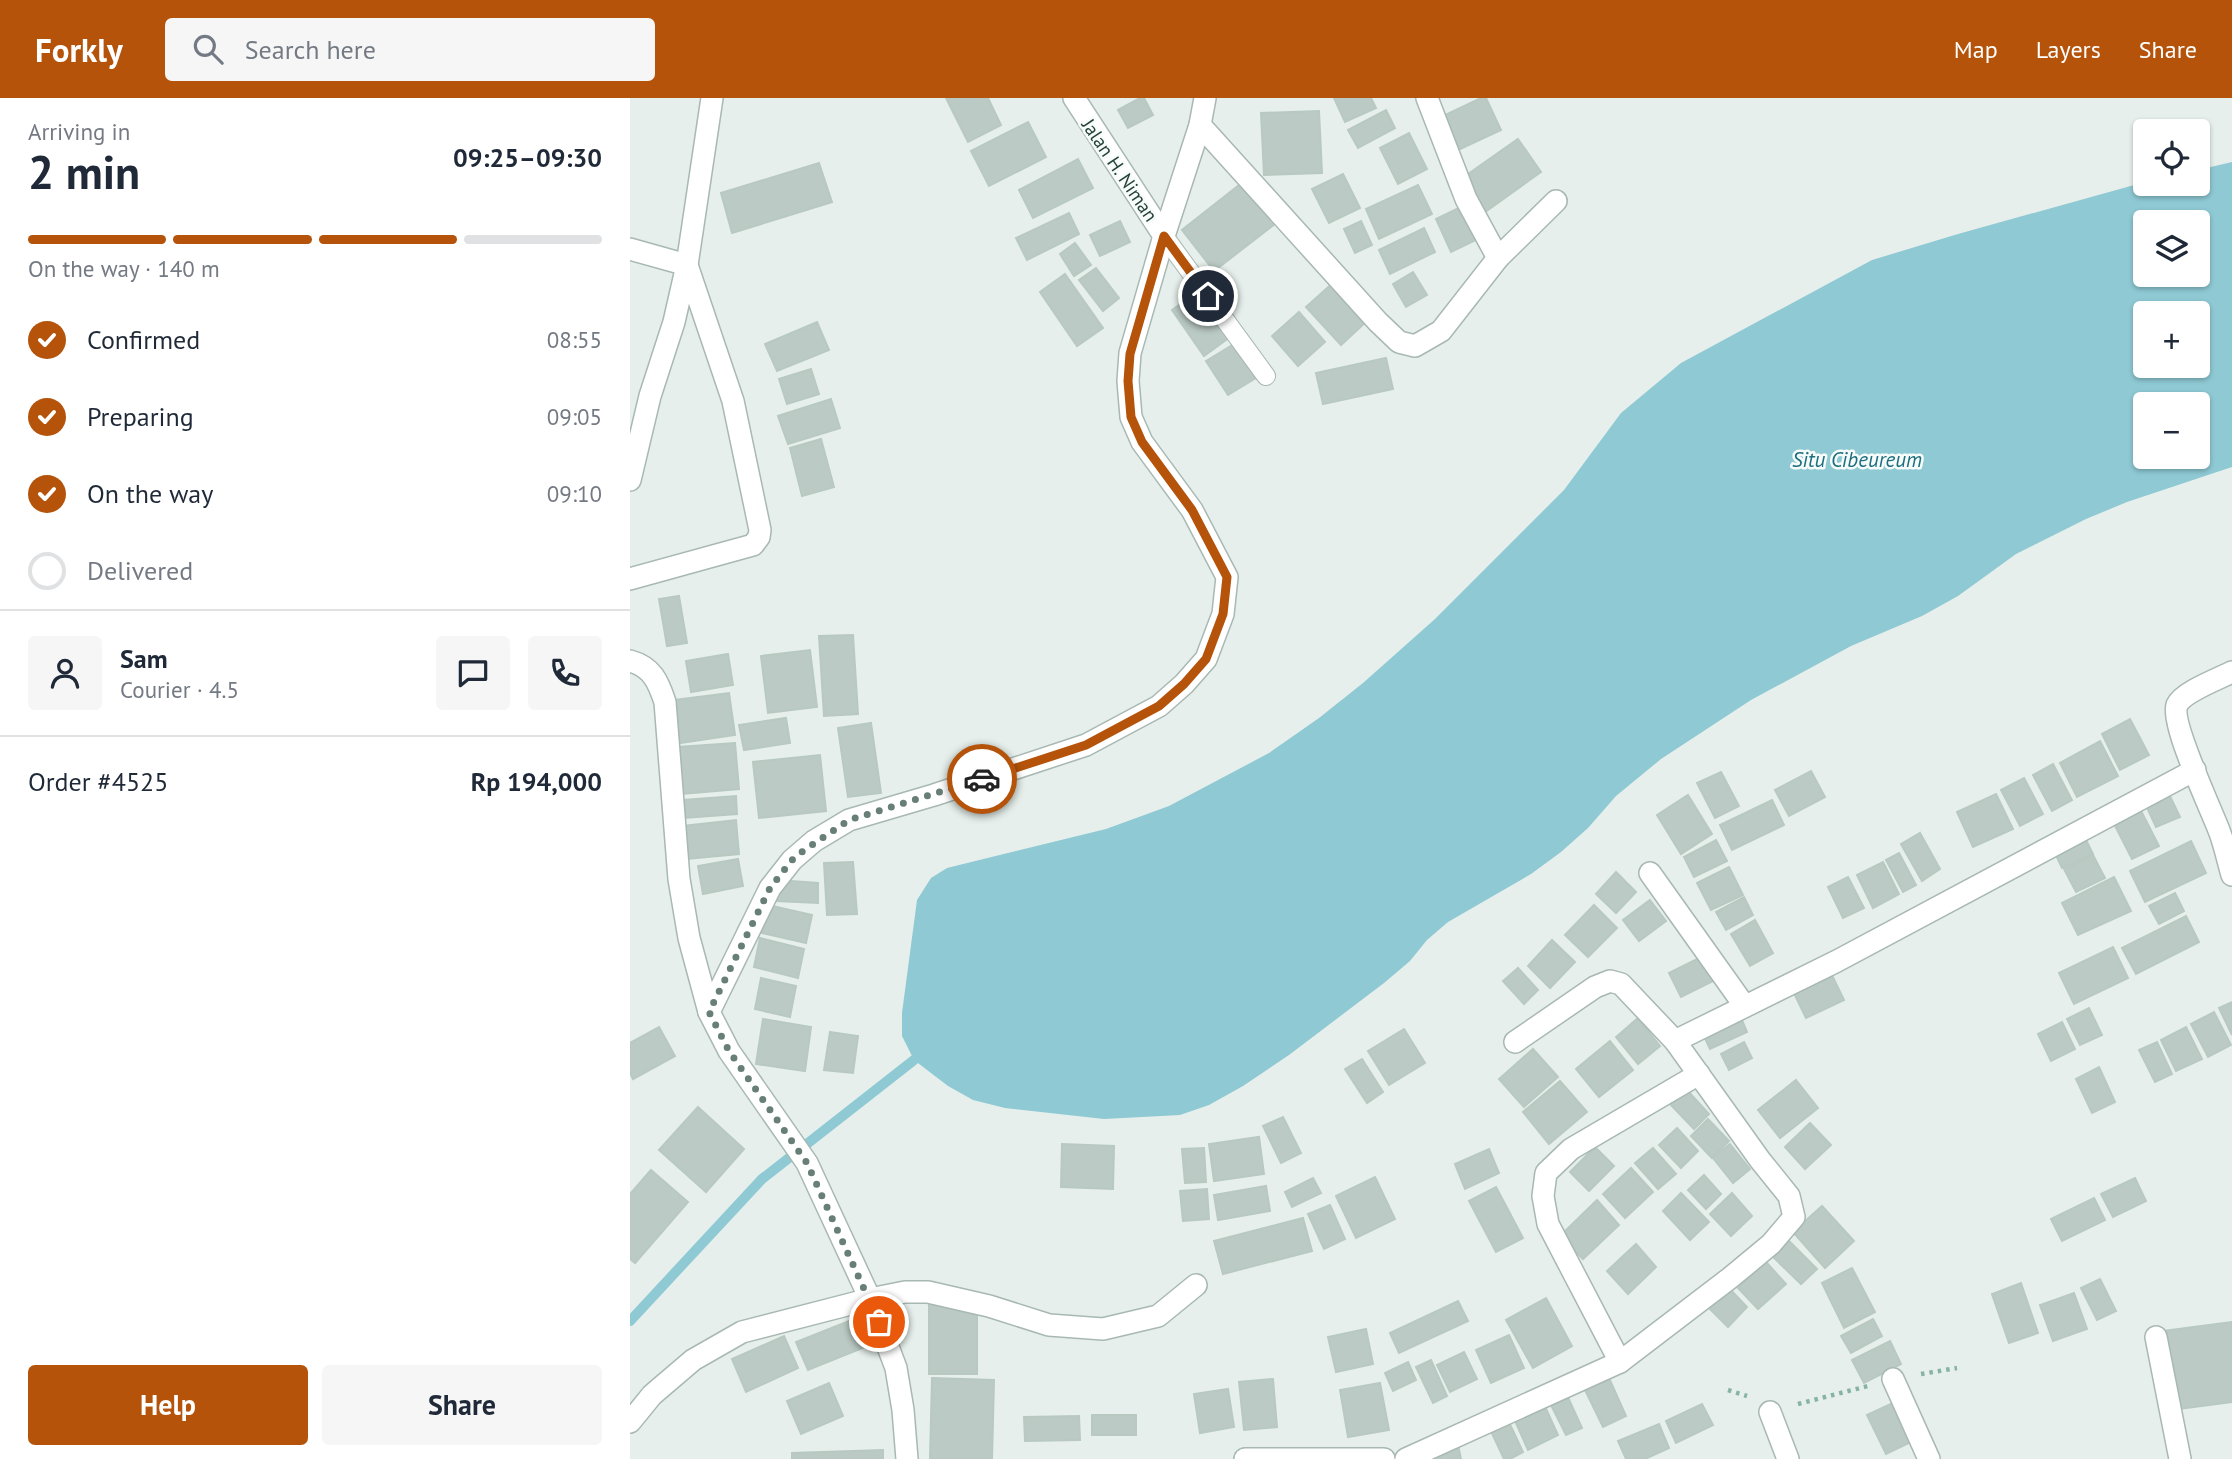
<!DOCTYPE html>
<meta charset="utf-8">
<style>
body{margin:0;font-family:"PT Sans",sans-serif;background:#f6f6f7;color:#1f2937;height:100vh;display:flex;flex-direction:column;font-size:26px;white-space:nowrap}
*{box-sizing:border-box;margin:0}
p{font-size:23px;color:#747a83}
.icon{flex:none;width:38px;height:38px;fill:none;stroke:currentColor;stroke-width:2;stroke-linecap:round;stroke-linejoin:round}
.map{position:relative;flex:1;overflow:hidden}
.sheet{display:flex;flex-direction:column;background:#fff;width:630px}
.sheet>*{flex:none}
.fabs{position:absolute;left:1503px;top:21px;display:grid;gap:14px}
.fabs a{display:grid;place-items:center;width:77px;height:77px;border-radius:7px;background:#fff;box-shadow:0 2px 5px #0004;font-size:35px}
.pin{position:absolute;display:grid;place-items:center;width:60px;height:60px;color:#fff;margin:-30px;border:4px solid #fff;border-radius:50%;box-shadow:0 2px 7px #0007}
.courier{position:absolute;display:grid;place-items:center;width:70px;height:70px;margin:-35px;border:5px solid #b45309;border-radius:50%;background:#fff;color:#222;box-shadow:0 2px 9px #0007}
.headline em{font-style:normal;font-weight:800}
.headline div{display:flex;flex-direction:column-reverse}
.headline{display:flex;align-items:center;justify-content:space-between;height:119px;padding:0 28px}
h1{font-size:46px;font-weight:800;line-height:52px}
.bar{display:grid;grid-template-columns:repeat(4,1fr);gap:10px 7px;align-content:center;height:84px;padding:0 28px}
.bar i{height:9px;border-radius:5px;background:#e0e1e3}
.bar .active{background:#b45309}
.bar p{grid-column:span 4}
.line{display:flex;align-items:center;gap:18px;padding:0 28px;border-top:2px solid #e0e1e3}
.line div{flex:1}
.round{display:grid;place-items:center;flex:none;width:74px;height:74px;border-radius:7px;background:#f6f6f7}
ol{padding:0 28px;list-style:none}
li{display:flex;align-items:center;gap:21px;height:77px}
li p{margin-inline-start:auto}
li .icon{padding:7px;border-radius:50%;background:#b45309;color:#fff;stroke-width:4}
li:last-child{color:#747a83}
li i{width:38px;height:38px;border:4px solid #e0e1e3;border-radius:50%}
.button{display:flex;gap:14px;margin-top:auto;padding:14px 28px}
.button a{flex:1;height:80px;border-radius:7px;background:#b45309;color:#fff;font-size:28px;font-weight:800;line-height:80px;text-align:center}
.button a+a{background:#f6f6f7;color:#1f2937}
header{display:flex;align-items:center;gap:42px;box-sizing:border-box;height:98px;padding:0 35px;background:#b45309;color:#fff}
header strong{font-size:33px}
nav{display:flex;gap:38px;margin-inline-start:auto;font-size:24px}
.search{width:490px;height:63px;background:#f6f6f7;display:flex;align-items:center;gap:18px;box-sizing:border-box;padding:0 24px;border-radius:7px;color:#747a83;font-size:26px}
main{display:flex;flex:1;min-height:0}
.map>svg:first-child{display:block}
</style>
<header>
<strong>Forkly</strong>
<div class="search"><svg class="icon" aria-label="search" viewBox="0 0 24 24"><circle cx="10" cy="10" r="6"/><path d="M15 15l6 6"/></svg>Search here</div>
<nav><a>Map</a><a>Layers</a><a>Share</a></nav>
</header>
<main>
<section class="sheet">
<div class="headline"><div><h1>2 min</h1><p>Arriving in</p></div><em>09:25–09:30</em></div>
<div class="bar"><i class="active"></i><i class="active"></i><i class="active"></i><i></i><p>On the way · 140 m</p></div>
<ol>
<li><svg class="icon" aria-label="check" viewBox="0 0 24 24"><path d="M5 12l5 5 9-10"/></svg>Confirmed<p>08:55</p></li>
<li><svg class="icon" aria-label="check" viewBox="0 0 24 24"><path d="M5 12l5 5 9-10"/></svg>Preparing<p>09:05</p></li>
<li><svg class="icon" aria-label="check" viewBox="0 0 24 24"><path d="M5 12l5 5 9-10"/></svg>On the way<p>09:10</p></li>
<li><i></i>Delivered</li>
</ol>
<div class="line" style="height:126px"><a class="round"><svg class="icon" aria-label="person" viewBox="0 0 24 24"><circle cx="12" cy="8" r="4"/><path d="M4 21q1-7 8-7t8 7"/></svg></a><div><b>Sam</b><p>Courier · 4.5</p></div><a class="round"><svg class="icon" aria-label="chat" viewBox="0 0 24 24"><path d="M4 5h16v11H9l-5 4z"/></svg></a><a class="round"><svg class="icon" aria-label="phone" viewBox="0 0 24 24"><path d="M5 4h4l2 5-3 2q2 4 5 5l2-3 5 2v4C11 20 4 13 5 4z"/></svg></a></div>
<div class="line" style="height:91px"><div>Order #4525</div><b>Rp 194,000</b></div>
<div class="button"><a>Help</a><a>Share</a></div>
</section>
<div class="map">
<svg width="1602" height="1361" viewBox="0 0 1602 1361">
<rect width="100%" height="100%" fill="#e6efeb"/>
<path fill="#8ec9d4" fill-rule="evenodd" d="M1602,64V369L1497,404L1456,421L1386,456L1328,498L1292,518L1221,548L1121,602L1031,661L986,698L958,730L931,754L901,776L818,824L797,842L780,863L754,885L659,957L613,988L579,1007L550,1017L474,1021L375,1010L343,1002L318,988L284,962L272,938V915L287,802L301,780L317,770L476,731L539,708L639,655L689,620L733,585L805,521L934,392L991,315L1051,265L1242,162L1328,136L1515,84L1568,86V72ZM1516,124H1568V177H1516ZM1516,215H1568V268H1516ZM1516,306H1568V359H1516Z"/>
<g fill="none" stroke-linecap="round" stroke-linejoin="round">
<path stroke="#8ec9d4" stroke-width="10" d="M0,1223L132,1081L284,962"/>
</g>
<g fill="#bbcac4" stroke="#b8c9c2" stroke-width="2">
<path d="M316,0H358L371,27L338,44Z"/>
<path d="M510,0H514L523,17L498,30L488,12Z"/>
<path d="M704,0H741L746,10L715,24Z"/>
<path d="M851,0H856L871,32L824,54L809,20Z"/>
<path d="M756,12L765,30L728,50L718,32Z"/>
<path d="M689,13L692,75L634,77L631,15Z"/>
<path d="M398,24L416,59L359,88L341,53Z"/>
<path d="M779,35L797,71L768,86L750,50Z"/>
<path d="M888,41L911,74L855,114L831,81Z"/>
<path d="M448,61L463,90L403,120L389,92Z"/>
<path d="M189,65L202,104L102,135L91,95Z"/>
<path d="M713,76L730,110L699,125L682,91Z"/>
<path d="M613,84L645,126L584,173L552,132Z"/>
<path d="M788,87L802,116L749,141L736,111Z"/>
<path d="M839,105L854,138L821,154L806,121Z"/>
<path d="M439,115L449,136L397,162L386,140Z"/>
<path d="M490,123L500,144L470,158L460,137Z"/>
<path d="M731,123L742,147L725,155L714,131Z"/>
<path d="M794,130L805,154L760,176L749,152Z"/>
<path d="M445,145L461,167L444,178L430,156Z"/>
<path d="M466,170L489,200L473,213L449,182Z"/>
<path d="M783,174L797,197L776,209L763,186Z"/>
<path d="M435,176L473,230L447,248L410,194Z"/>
<path d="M704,184L738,222L711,247L676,209Z"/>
<path d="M569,193L600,239L574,258L542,212Z"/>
<path d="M669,214L695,244L668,268L642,238Z"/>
<path d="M187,224L199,252L147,273L135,246Z"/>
<path d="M604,246L626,280L598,297L576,263Z"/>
<path d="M756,260L763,291L693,306L686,275Z"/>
<path d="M181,271L189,296L157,306L149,281Z"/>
<path d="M201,301L210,330L158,346L148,318Z"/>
<path d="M191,341L204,389L172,398L160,350Z"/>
<path d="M49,498L57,545L37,548L29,501Z"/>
<path d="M223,537L228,616L194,618L189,538Z"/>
<path d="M180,552L187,609L138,615L131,558Z"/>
<path d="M98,556L103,587L61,594L56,563Z"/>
<path d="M99,595L105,637L50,645L43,602Z"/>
<path d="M156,620L160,645L114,652L109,627Z"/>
<path d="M1500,621L1519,657L1490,672L1472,636Z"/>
<path d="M241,625L251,695L218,699L208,630Z"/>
<path d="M1470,643L1488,678L1447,699L1430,665Z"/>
<path d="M105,645L109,691L52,696L48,649Z"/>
<path d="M190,657L196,713L129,720L123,664Z"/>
<path d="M1423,666L1442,702L1422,713L1403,677Z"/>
<path d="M1181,673L1195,699L1159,718L1145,692Z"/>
<path d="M1091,674L1109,708L1085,720L1067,685Z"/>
<path d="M1394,680L1413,716L1390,728L1371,692Z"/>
<path d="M1537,692L1550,719L1526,729L1514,703Z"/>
<path d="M1366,696L1383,731L1343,749L1327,714Z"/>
<path d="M1058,697L1082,736L1051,756L1027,717Z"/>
<path d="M106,698L107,716L54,720L53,702Z"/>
<path d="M1142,702L1154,727L1102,752L1090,727Z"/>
<path d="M1509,709L1529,748L1502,761L1482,722Z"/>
<path d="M106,722L109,756L57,761L53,728Z"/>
<path d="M1290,735L1310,771L1292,783L1271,746Z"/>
<path d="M1453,736L1463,756L1432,770L1423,751Z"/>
<path d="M1086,742L1097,763L1064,779L1054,759Z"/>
<path d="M1561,743L1576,775L1515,804L1500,773Z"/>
<path d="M1269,755L1286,787L1273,794L1256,762Z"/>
<path d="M1463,757L1475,780L1446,794L1434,771Z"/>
<path d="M108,761L113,788L73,796L68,768Z"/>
<path d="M223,764L227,816L197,817L194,765Z"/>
<path d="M1253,764L1269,796L1243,810L1227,777Z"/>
<path d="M1099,769L1113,797L1081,812L1067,785Z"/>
<path d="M986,774L1006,794L986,815L966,796Z"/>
<path d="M1218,779L1234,810L1213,820L1198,789Z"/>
<path d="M1484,779L1501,813L1448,837L1432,805Z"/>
<path d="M147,782L188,785V805L146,803Z"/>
<path d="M1545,795L1554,813L1529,826L1519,808Z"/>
<path d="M1114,799L1123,817L1096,832L1086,814Z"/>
<path d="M1020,802L1036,823L1009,843L993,822Z"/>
<path d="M138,807L182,817L176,845L132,835Z"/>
<path d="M964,807L987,830L958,859L935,837Z"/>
<path d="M1556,818L1569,844L1506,876L1492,850Z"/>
<path d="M1125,822L1143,855L1120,868L1101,836Z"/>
<path d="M130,840L174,851L168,880L124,869Z"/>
<path d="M922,842L945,864L920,890L898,868Z"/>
<path d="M1483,849L1498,880L1444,906L1429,875Z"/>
<path d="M1075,857L1087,881L1051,899L1039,875Z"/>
<path d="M1198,869L1214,902L1176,920L1160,887Z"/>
<path d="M888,870L908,892L894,906L873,883Z"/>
<path d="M131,880L166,888L160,919L125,911Z"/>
<path d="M1602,904V937L1589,910Z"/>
<path d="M1459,910L1472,937L1450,947L1437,921Z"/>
<path d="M1584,914L1601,947L1578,959L1561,926Z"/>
<path d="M1109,915L1117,934L1080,951L1071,932Z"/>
<path d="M1008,920L1030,948L1008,966L986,939Z"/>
<path d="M133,921L181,929L175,973L126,966Z"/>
<path d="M1432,924L1445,951L1421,963L1408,936Z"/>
<path d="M29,929L45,958L3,981L0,975V945Z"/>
<path d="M1556,929L1572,961L1546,973L1531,942Z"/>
<path d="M774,931L795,965L759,987L738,953Z"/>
<path d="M200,934L228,938L223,975L194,972Z"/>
<path d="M980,943L1003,972L969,999L946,971Z"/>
<path d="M1114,944L1122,960L1099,972L1091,956Z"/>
<path d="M1527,944L1542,976L1525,984L1509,952Z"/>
<path d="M903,951L928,979L894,1009L869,981Z"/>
<path d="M732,961L753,994L737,1005L715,971Z"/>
<path d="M1469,969L1485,1004L1462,1015L1446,981Z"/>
<path d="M1166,982L1188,1010L1150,1040L1128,1012Z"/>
<path d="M930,983L957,1014L919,1046L893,1014Z"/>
<path d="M1056,991L1079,1016L1064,1031L1040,1006Z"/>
<path d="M68,1009L114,1051L76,1094L29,1052Z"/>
<path d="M653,1019L671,1055L651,1065L633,1028Z"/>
<path d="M1078,1021L1099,1043L1082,1060L1061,1038Z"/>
<path d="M1180,1025L1201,1047L1175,1071L1155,1049Z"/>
<path d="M1047,1030L1068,1053L1051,1070L1029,1047Z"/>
<path d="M629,1039L634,1076L584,1083L579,1046Z"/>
<path d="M432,1046L484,1048L483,1091L431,1089Z"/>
<path d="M1100,1046L1120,1071L1103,1085L1083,1060Z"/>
<path d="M965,1049L984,1068L959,1093L940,1074Z"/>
<path d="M574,1050L576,1084L555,1085L552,1051Z"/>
<path d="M1023,1050L1046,1076L1028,1091L1005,1065Z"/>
<path d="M859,1051L869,1075L835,1091L825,1066Z"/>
<path d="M1001,1070L1023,1094L995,1120L973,1096Z"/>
<path d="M21,1072L58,1104L5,1165L0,1161V1096Z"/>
<path d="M1074,1077L1091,1096L1076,1111L1058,1092Z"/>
<path d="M745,1079L765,1121L726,1140L706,1098Z"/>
<path d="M683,1080L691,1095L662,1109L655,1094Z"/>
<path d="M1505,1080L1516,1103L1483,1119L1471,1096Z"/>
<path d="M636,1088L640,1113L588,1122L584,1097Z"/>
<path d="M866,1089L893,1140L866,1154L839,1103Z"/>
<path d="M577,1091L579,1121L553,1123L550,1093Z"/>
<path d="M1051,1095L1079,1124L1060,1142L1033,1113Z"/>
<path d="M1102,1095L1122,1118L1101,1138L1080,1116Z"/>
<path d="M1464,1100L1475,1122L1432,1143L1421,1121Z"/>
<path d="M967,1102L989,1127L953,1161L930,1138Z"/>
<path d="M700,1107L715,1141L694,1151L678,1116Z"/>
<path d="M1192,1108L1224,1143L1195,1170L1163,1134Z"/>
<path d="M673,1120L682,1153L593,1176L584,1143Z"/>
<path d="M1155,1139L1187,1171L1171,1186L1140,1156Z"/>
<path d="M1006,1146L1026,1169L998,1196L977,1173Z"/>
<path d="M1136,1164L1156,1186L1128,1211L1108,1190Z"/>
<path d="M1222,1170L1245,1214L1214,1230L1192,1185Z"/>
<path d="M1470,1181L1486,1213L1467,1222L1451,1190Z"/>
<path d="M1391,1185L1408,1235L1379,1245L1362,1196Z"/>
<path d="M1095,1186L1117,1209L1098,1229L1075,1206Z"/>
<path d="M1444,1195L1457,1231L1423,1243L1410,1207Z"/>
<path d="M916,1200L942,1248L903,1270L876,1222Z"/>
<path d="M828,1203L838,1223L769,1255L760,1235Z"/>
<path d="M299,1206L347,1207V1276H299Z"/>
<path d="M224,1221L235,1249L178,1272L166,1244Z"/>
<path d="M1243,1221L1252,1238L1221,1255L1211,1238Z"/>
<path d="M1602,1224V1304L1542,1312L1532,1233Z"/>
<path d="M736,1231L743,1266L706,1274L698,1239Z"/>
<path d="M879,1237L894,1270L861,1285L846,1252Z"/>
<path d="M154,1238L168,1270L116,1294L102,1261Z"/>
<path d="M1260,1243L1271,1266L1234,1285L1222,1262Z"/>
<path d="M834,1254L847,1281L820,1294L807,1267Z"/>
<path d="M801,1262L817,1298L803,1305L786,1269Z"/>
<path d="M778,1264L786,1282L763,1293L755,1275Z"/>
<path d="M302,1280L364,1282L362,1361H300Z"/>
<path d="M979,1280L996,1318L973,1329L955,1292Z"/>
<path d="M643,1281L647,1329L614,1332L609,1284Z"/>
<path d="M199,1285L213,1318L171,1336L157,1303Z"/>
<path d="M750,1285L759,1332L718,1339L710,1292Z"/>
<path d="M598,1291L604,1329L570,1335L564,1296Z"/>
<path d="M936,1295L952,1330L936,1337L919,1303Z"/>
<path d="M912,1302L928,1337L898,1352L882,1316Z"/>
<path d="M1267,1303L1285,1342L1256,1356L1237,1317Z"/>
<path d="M1072,1306L1083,1327L1046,1345L1036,1323Z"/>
<rect x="462" y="1317" width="44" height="20"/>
<path d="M449,1318L450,1342L395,1343L394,1319Z"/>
<path d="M877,1320L893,1354L880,1361H874L859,1329Z"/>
<path d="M1029,1326L1039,1350L1015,1361H996L988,1343Z"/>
<path d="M828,1347L831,1361H793Z"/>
<path d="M253,1352V1361H162V1355Z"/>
</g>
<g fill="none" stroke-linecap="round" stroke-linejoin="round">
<g stroke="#a8b8b2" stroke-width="20">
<path id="service" d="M534,138L636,278"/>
</g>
<g stroke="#a8b8b2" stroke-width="24">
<g id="minor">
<path d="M444,0L534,138"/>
<path d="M797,0L836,101L868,160"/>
<path d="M570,27L748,224L769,244L785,248L811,233L868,160L926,103"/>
<path d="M0,151L57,167L103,303L130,432L129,439L123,447L0,481"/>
<path d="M0,382L20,298L44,224L57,167L82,0"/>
<path d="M0,563C22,569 28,583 35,604L49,781L59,840L79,914"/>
<path d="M1602,574C1588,581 1553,594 1547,607C1540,625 1582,713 1590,735C1595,749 1598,763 1602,777"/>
<path d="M1020,775L1114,907"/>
<path d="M1045,943L1207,863L1565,672"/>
<path d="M1526,1239L1550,1361"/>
<path d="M990,1264L918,1126L913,1098L916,1075L941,1051L1069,976"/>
<path d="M1263,1281L1299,1361"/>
<path d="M1140,1314L1158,1361"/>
<path d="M0,1324L22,1297L63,1262L112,1234L240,1201L275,1194H298L359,1208L419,1227L473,1231L528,1218L566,1187"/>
<path d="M277,1361L273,1312L266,1270L240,1201L177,1065L99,953L79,914L140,790L162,762L184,743L219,722L304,697L456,647L529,608L554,586L576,561L593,516L597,479L562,412L512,344L501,319L498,283L500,255L534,138L570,27L575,0"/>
<path d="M615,1361H754"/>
<path d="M776,1361L990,1264L1100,1180L1141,1146L1164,1119L1159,1098L1130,1062L1045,943L991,886L980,883L965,889L885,944"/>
</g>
</g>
<g stroke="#86b3a5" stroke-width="4.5" stroke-dasharray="3.5 5" stroke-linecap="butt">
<path d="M1291,1276L1327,1270"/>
<path d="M1098,1292L1117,1298"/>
<path d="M1168,1306L1238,1288"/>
</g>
<use href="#service" stroke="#fff" stroke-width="18"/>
<use href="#minor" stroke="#fff" stroke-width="21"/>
</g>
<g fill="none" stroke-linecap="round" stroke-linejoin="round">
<path stroke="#687f78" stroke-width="7" stroke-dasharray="0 12.6" d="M249,1224L177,1065L99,953L79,914L140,790L162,762L173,753L219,722L352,681"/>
<path stroke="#b45309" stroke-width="9" d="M352,681L456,647L529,608L554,586L576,561L593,516L597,479L562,412L512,344L501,319L498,283L500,256L534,138L578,198"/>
</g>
<g text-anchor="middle" stroke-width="5" stroke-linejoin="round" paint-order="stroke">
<g font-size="19" fill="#24423a" stroke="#f7fbf9">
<text transform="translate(490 72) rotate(56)" y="7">Jalan H. Niman</text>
</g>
<g font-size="21" font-style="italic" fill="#1c6f80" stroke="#f7fbf9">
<text x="1227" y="369">Situ Cibeureum</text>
</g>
</g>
</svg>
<div class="fabs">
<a><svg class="icon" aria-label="locate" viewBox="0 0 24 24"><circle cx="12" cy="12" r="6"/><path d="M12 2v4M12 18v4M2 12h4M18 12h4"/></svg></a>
<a><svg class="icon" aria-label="layers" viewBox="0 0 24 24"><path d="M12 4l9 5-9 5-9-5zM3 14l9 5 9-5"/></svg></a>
<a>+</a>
<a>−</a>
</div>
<div class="pin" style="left:249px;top:1224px;background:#ea580c"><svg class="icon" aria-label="bag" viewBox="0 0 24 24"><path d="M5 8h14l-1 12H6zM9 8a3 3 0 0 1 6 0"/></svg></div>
<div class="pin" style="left:578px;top:198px;background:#1f2937"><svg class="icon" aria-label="home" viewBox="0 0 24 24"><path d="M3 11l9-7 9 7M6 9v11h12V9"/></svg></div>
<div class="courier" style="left:352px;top:681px"><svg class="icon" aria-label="car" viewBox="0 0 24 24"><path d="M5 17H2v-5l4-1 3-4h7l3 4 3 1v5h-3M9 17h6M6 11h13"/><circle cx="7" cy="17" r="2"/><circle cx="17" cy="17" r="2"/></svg></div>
</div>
</main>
